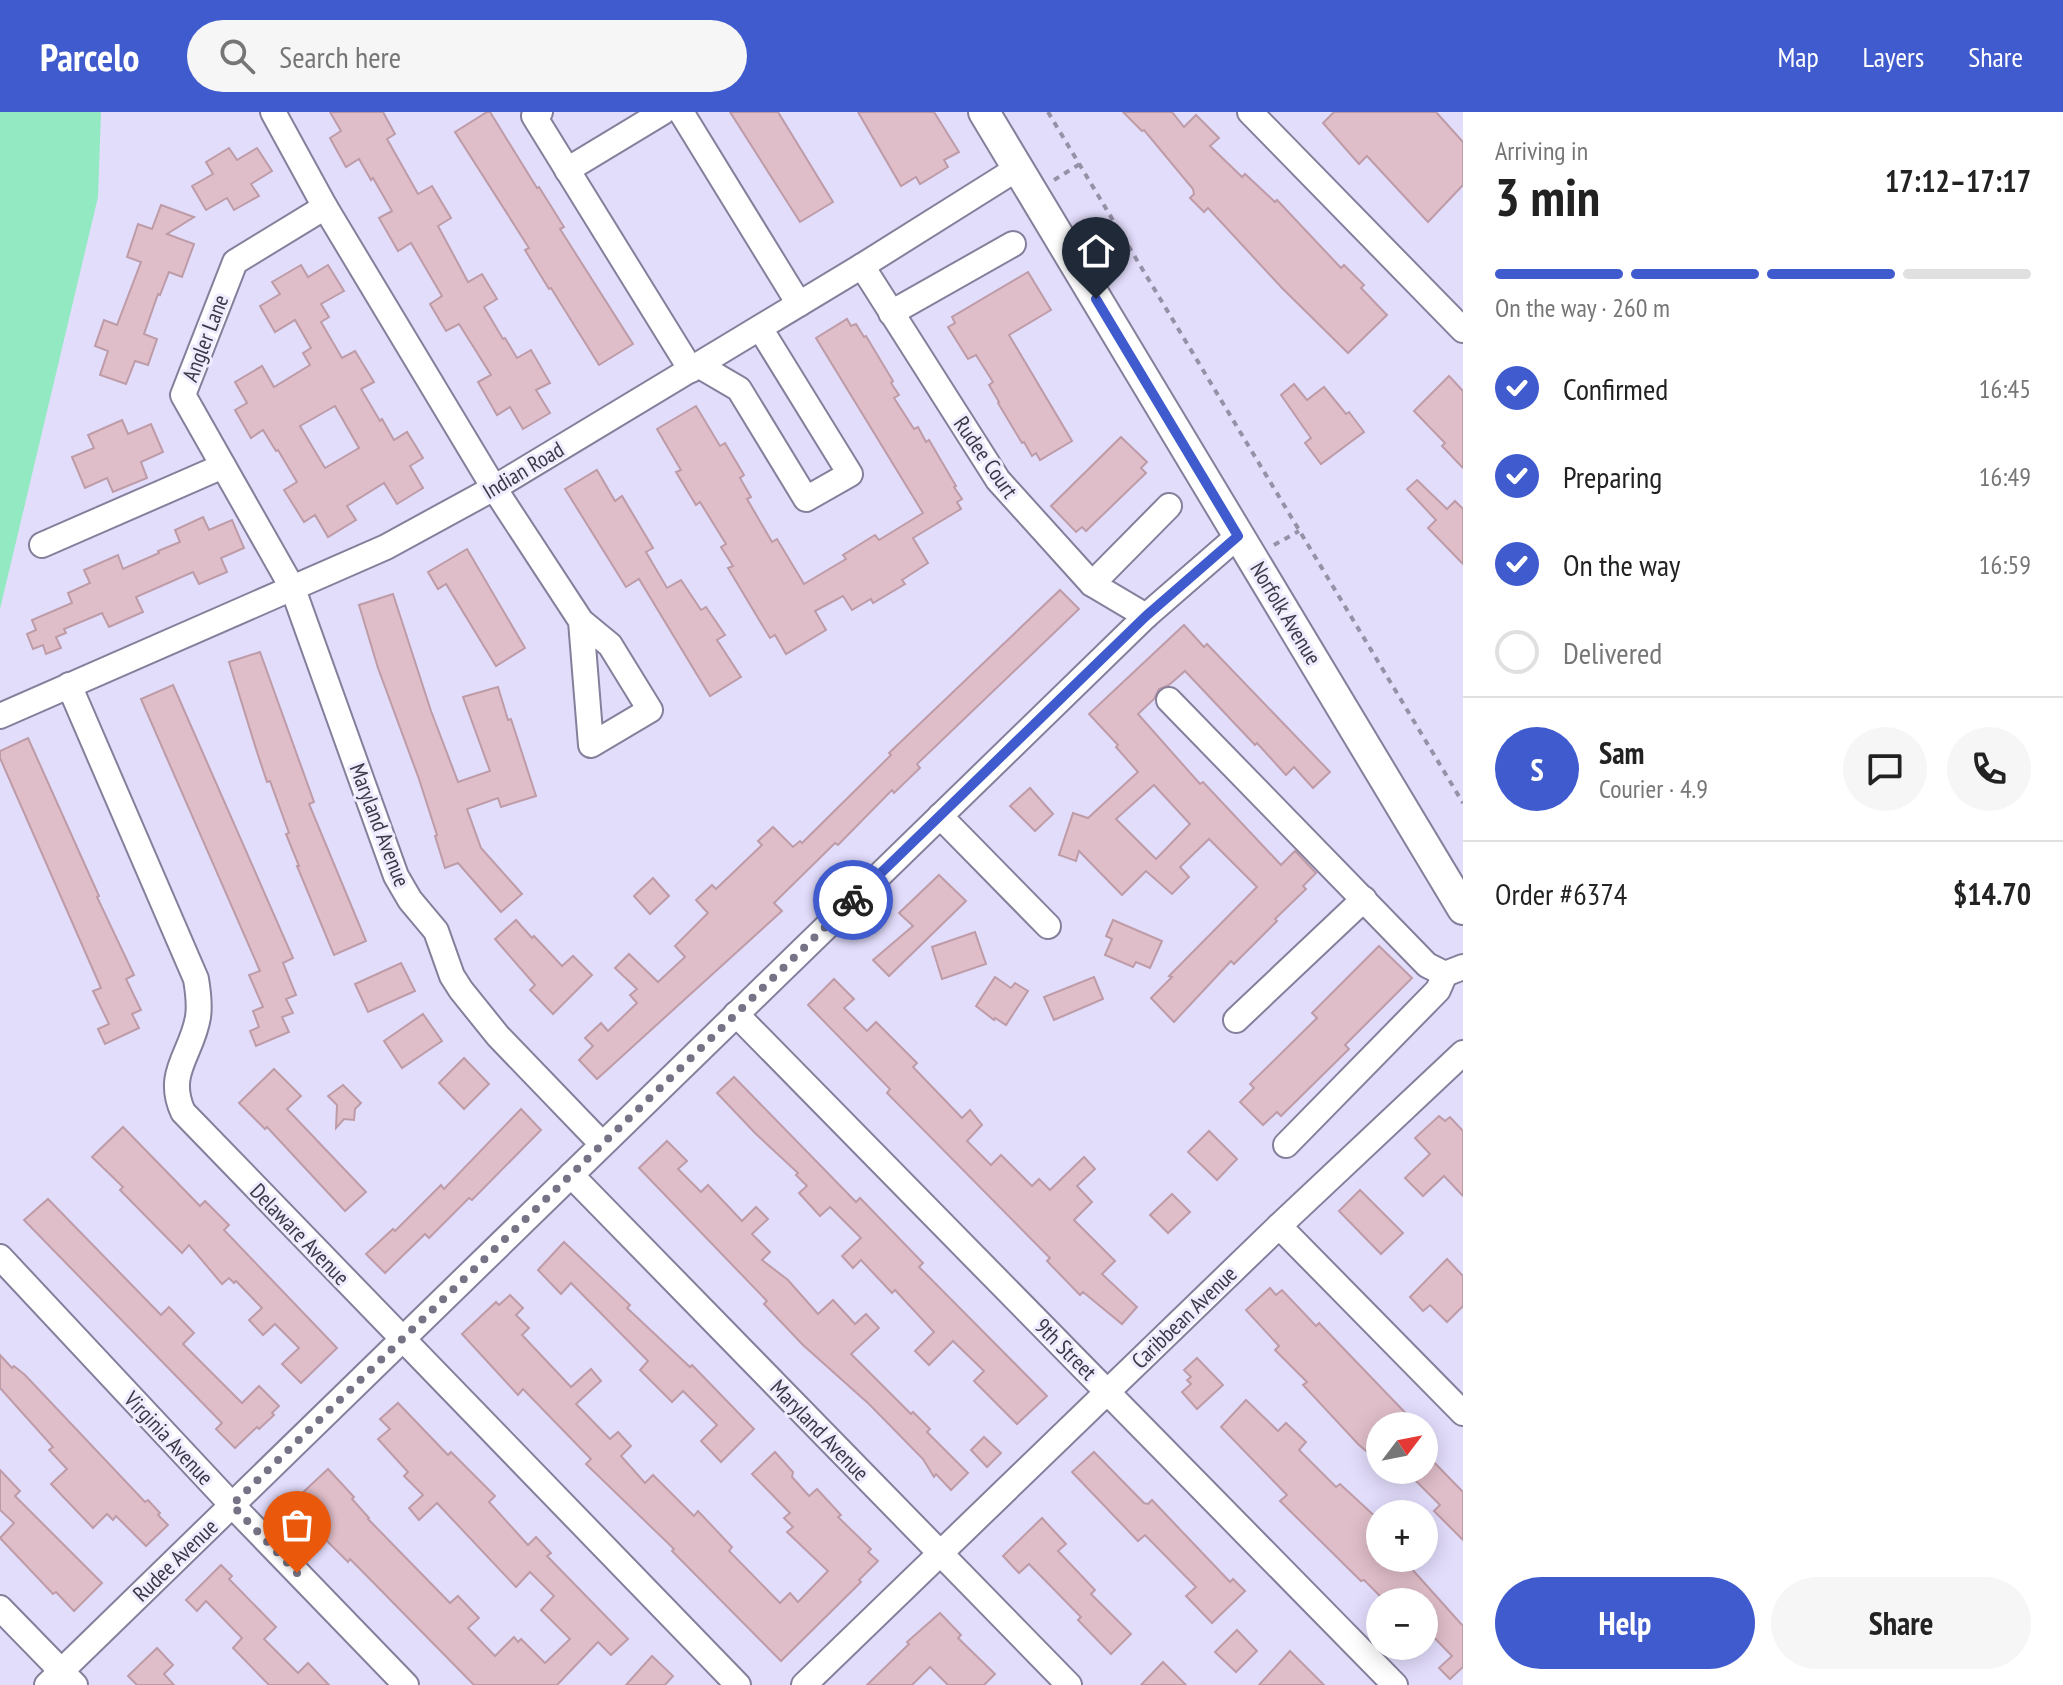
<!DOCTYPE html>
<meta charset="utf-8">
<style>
body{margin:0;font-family:"PT Sans Narrow",sans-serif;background:#f6f6f6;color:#222;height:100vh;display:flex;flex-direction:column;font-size:30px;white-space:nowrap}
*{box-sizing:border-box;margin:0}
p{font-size:26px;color:#767676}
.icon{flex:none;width:44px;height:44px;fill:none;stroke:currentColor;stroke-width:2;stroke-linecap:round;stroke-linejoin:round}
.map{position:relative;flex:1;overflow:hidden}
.panel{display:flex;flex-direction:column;background:#fff;width:600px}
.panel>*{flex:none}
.needle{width:52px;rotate:58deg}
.controls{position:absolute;left:1366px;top:1300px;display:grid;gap:16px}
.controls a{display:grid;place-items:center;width:72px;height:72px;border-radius:50%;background:#fff;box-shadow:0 4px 20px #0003;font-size:40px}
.pin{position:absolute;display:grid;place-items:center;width:68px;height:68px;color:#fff;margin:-82px -34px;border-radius:50% 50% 50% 0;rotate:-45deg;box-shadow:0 0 8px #0007}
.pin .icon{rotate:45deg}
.courier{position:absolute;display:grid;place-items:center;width:80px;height:80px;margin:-40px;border:6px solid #3f5bce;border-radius:50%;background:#fff;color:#222;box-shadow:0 2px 10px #0007}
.overview em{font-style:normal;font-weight:600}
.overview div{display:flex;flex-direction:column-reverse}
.overview{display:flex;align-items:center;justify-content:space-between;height:136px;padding:0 32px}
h1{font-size:52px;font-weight:600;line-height:60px}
.bar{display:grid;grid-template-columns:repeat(4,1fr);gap:12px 8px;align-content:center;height:96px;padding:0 32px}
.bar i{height:10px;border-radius:6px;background:#e0e0e0}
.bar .selected{background:#3f5bce}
.bar p{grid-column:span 4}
.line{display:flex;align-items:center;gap:20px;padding:0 32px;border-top:2px solid #e0e0e0}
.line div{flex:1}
.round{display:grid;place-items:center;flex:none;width:84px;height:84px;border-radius:42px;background:#f6f6f6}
ol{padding:0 32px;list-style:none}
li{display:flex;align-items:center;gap:24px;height:88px}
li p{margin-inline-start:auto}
li .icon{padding:8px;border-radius:50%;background:#3f5bce;color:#fff;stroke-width:4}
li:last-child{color:#767676}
li i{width:44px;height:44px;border:4px solid #e0e0e0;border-radius:50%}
.button{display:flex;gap:16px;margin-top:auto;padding:16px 32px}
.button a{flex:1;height:92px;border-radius:48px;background:#3f5bce;color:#fff;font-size:32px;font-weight:600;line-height:92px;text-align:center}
.button a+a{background:#f6f6f6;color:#222}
header{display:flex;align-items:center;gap:48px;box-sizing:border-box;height:112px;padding:0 40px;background:#3f5bce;color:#fff}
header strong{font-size:38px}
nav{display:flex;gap:44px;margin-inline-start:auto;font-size:28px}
.search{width:560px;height:72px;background:#f6f6f6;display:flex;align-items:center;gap:20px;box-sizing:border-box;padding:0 28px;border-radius:44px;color:#767676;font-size:30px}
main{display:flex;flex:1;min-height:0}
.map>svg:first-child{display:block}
</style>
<header>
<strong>Parcelo</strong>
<div class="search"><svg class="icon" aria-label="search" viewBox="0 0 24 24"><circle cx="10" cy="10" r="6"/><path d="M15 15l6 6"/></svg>Search here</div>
<nav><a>Map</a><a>Layers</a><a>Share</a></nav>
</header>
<main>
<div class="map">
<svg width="1463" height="1573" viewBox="0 0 1463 1573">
<rect width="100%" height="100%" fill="#e3ddfc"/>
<path fill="#93e9c1" d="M0,0H101L98,85L0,497Z"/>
<g fill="#e0bec9" stroke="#bd9ba7" stroke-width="2" fill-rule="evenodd">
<path d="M330,0H383L395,22L387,27L418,82L432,74L451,106L438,114L468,170L482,162L497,187L484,195L503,227L505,226L517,246L531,238L550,271L536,278L550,301L523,317L510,295L497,303L478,270L491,263L459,212L446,219L430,192L442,184L411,131L398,139L379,106L392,99L373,66L371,68L359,47L346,55L330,26L341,19Z"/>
<path d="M487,0H490L537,76L539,75L564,115L560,117L633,232L599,253L551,176L549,177L525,138L529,136L455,20Z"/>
<path d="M730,0H778L833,90L800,110Z"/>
<path d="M858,0H934L959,40L944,48L948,55L920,72L916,65L901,74Z"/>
<path d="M1123,0H1172L1184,15L1196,3L1219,26L1210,34L1242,65L1245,62L1275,90L1277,88L1341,156L1344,153L1364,173L1361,176L1387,203L1348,241L1282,176L1208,96L1204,100L1190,86L1194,82L1193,77L1144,18L1142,19Z"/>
<path d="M1334,0H1436L1463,30V73L1428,110L1367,44L1359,52L1323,11Z"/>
<path d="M229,36L237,48L257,36L272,59L251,72L259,84L234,98L227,86L206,98L192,74L213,62L206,50Z"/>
<path d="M161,93L194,105L167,122L194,132L182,165L169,160L160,183L158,182L144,222L157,227L148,253L135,249L126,272L100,263L108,239L95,234L104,208L117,213L141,150L127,145L138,112L152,117Z"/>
<path d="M301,153L308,165L328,153L344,179L321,192L329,205L321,210L342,246L355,239L374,270L361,277L380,309L382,307L394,328L407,320L423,346L410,354L423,376L397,392L384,371L347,394L356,408L328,425L315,403L304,410L284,378L297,370L278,338L276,339L263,318L251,326L235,298L247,291L235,270L262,254L274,275L310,253L303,241L311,236L295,208L275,220L260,194L280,182L272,170ZM335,294L359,336L325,356L300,314Z"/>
<path d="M1028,160L1051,198L1009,223L1072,329L1040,348L1036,341L1032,344L1024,330L1022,331L998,291L999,290L989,273L993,270L976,243L968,247L948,215L955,211L952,205Z"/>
<path d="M847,207L851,214L856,212L864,225L866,224L893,269L891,271L899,283L894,286L914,317L918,315L926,330L929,328L956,374L954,375L962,387L957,390L961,397L913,426L928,451L902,468L905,472L873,491L871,487L852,498L843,484L815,499L826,518L786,542L775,523L770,526L728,456L733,454L721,435L726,432L700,390L696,393L676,360L681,358L657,317L696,294L720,334L725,331L744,363L740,366L751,385L747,387L772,430L777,427L804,472L846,447L843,443L875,423L879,428L923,401L816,226Z"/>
<path d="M1449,264L1463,279V356L1442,334L1445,331L1414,299Z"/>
<path d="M1294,272L1307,288L1324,275L1346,302L1349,300L1364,320L1321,352L1305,331L1311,326L1281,283Z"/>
<path d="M122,308L128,322L151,312L163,340L141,350L147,366L113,380L107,366L85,376L72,345L94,336L88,323Z"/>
<path d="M1121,325L1147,350L1141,356L1146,361L1086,419L1082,415L1076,420L1051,394Z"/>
<path d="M597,358L615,389L622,384L653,436L646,440L667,476L681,468L701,498L706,495L725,523L717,528L741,565L710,584L639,467L626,475L565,377Z"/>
<path d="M1417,368L1447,397L1455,389L1463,397V452L1428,416L1436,408L1407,377Z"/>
<path d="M203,405L209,418L232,408L244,436L221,446L227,460L199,472L193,460L136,485L143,500L109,515L102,501L64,517L66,521L56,525L61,536L46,542L43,533L33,537L27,522L36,518L32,508L72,491L68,481L90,471L84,458L118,443L123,457L159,441L158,439L180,430L175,418Z"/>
<path d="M467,437L525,536L496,554L446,472L438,477L428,460Z"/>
<path d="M1060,478L1079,497L917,652L920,656L894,681L892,678L838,733L835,731L774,791L782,799L597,967L579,948L593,934L585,926L601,911L608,919L637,891L630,883L637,877L615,856L629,842L658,870L685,845L675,834L708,801L696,788L712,773L716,777L762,733L758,729L773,715L793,735L800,729L802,731L891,643L889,641Z"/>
<path d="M393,482L431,599L458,670L490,659L463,585L498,575L508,608L511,607L536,684L501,695L498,686L467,697L481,736L522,782L501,800L458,751L445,756L435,724L437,723L419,667L378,556L359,493Z"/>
<path d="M1184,513L1204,535L1207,532L1330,660L1313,676L1294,655L1286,663L1257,631L1255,633L1185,559L1169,573L1159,577L1154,587L1138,602L1200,672L1203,670L1281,753L1295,739L1316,761L1303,774L1306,777L1275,807L1277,809L1234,852L1231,849L1174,910L1151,886L1172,865L1169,864L1257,775L1209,727L1180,755L1189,765L1172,782L1146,759L1122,783L1079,739L1076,749L1059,743L1073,701L1088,706L1138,660L1116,635L1118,633L1089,602ZM1154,673L1190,712L1156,747L1116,707Z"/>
<path d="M260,540L314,690L309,692L366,829L334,843L297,754H299L286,722L289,721L270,669L267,670L257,640L229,550Z"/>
<path d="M173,573L293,846L283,851L296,883L286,887L293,901L282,905L289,920L256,934L250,919L259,915L253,899L263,895L249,863L260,859L141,587Z"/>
<path d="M28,626L85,753L99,784L97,785L134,863L126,867L141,898L132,902L139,916L105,932L98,917L109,912L93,879L101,876L0,646V639Z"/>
<path d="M1030,676L1053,702L1035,719L1010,694Z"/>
<path d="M939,763L966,789L889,864L873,848L913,814L899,801Z"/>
<path d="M653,766L669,784L650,802L634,784Z"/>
<path d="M516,808L532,826L534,824L562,854L573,844L592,863L553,902L530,878L535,873L495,827Z"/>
<path d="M1113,808L1162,829L1150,856L1136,850L1133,855L1105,843L1112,827L1106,824Z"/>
<path d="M975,820L986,852L942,867L932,835Z"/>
<path d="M1379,834L1412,866L1345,933L1349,937L1281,1004L1277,1000L1263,1013L1240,990L1254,976L1250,972L1317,906L1312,901Z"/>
<path d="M401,851L415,879L368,900L355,872Z"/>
<path d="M995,865L1011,876L1015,871L1028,879L1006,913L995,906L994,908L976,894Z"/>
<path d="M1094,865L1103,887L1054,908L1044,885Z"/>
<path d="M834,867L854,887L844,896L867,919L876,910L917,951L913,955L962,1006L970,998L982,1013L967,1029L991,1053L1001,1043L1032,1074L1039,1067L1050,1078L1084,1045L1095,1057L1077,1074L1092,1090L1074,1108L1115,1149L1102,1162L1137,1195L1122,1212L1083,1180L1080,1183L1047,1149L1050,1146L887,981L890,977L808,893Z"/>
<path d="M423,902L442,929L402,956L384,929Z"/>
<path d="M464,946L489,972L464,997L439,971Z"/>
<path d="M274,957L301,984L287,997L366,1080L345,1099L267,1015L265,1017L239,991Z"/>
<path d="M734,965L856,1090L860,1086L923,1151L919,1155L1047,1284L1017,1312L974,1269L984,1259L953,1229L929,1253L915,1239L934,1220L895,1178L892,1181L861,1148L853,1156L842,1144L861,1126L830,1095L820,1104L799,1081L807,1074L796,1063L798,1061L756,1022L717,981Z"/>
<path d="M343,973L361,991L355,997L354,1008L344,1007L336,1016L337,993L328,984Z"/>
<path d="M521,997L541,1018L472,1088L469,1086L429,1126L425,1122L385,1161L366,1142L393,1117L395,1119L441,1073L444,1077Z"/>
<path d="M1439,1004L1445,1009L1450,1005L1463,1019V1084L1444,1064L1423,1084L1405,1066L1430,1042L1415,1026Z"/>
<path d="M123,1015L200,1094L205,1089L229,1113L224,1118L337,1236L301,1271L282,1252L299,1236L275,1212L263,1223L249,1208L262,1196L236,1169L234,1171L229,1166L222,1172L189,1133L182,1141L120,1078L123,1075L92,1045Z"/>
<path d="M1209,1019L1237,1047L1217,1068L1188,1040Z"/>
<path d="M667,1029L687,1049L678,1057L701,1080L708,1073L742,1109L756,1095L768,1107L752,1122L770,1140L762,1148L788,1168L818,1202L833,1188L855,1212L866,1202L879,1216L851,1242L911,1302L913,1300L930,1317L927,1320L968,1361L951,1378L936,1362L934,1365L923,1347L869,1292L803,1233L764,1192L767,1189L639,1056Z"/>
<path d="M1360,1078L1403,1121L1381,1142L1339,1099Z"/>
<path d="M1172,1082L1190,1100L1168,1121L1150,1103Z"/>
<path d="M48,1087L161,1203L169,1195L194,1221L183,1232L242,1291L259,1274L279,1294L272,1301L274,1303L259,1317L257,1315L235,1336L216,1317L222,1311L24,1108Z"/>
<path d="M564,1130L630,1193L627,1196L690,1255L692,1253L754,1317L721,1350L701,1329L717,1313L683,1279L672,1290L640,1258L648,1249L571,1171L561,1182L538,1158Z"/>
<path d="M1447,1147L1463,1164V1194L1447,1210L1430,1193L1423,1199L1410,1185Z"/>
<path d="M1270,1176L1276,1183L1282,1178L1316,1214L1319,1211L1418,1314H1380V1351L1358,1332L1303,1273L1307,1270L1275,1238L1279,1234L1246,1198Z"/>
<path d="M510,1183L523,1196L516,1203L529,1216L522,1223L571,1275L591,1257L601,1269L576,1292L610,1327L618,1320L631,1334L621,1344L645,1371L653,1363L694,1404L698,1399L732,1435L729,1439L780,1491L790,1481L798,1490L828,1459L787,1420L793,1415L784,1406L790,1401L752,1362L775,1340L793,1360L792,1365L809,1384L817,1377L841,1403L838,1405L871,1437L868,1440L878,1449L859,1468L861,1470L781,1549L672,1439L674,1437L586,1352L591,1347L523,1277L518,1283L462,1222L496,1190L499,1193Z"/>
<path d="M0,1243L12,1256L14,1254L25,1263L145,1390L148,1388L160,1401L158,1403L168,1413L146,1434L116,1404L113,1408L107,1402L93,1416L51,1372L67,1357L49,1338L53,1335L0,1276Z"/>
<path d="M1197,1246L1223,1273L1197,1297L1182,1280L1191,1272L1187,1268L1191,1265L1184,1258Z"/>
<path d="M1246,1288L1278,1319L1286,1311L1306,1330L1299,1338L1336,1375L1340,1372L1380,1409V1446H1402L1463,1514V1555L1450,1567L1439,1556L1452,1544L1424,1515V1490H1386L1364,1468L1361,1469L1280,1389L1287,1383L1221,1315Z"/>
<path d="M398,1291L448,1343L451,1340L495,1384L489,1390L528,1433L536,1425L551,1441L547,1444L628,1527L611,1543L598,1530L557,1573H474L358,1455L350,1447L348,1450L302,1404L310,1396L299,1384L328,1357L354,1385L352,1387L369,1406L368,1407L450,1491L458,1484L479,1506L468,1516L495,1544L514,1525L518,1530L521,1527L545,1551L570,1527L541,1498L554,1484L530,1460L516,1475L437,1391L419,1408L409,1396L423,1383L404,1364L408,1360L378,1327L390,1317L380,1307Z"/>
<path d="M984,1325L1001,1341L987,1355L971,1338Z"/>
<path d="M1094,1340L1144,1391L1148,1392L1152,1388L1230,1470L1233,1467L1245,1479L1212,1511L1186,1484L1196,1475L1145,1423L1138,1429L1072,1360Z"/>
<path d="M1424,1340L1463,1380V1428L1434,1399L1440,1393L1405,1358H1424Z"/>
<path d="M0,1358L20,1379L15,1384L102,1471L74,1499L56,1480L53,1482L0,1426L14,1411L0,1398Z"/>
<path d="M1042,1406L1066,1432L1058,1439L1095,1478L1091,1482L1131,1522L1111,1542L1078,1508L1081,1505L1029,1452L1019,1461L1003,1444Z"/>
<path d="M221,1453L232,1464L229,1467L276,1515L264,1527L298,1561L308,1551L329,1573H269L233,1536L242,1526L206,1489L197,1499L186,1488Z"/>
<path d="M940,1501L961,1523L958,1526L995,1562L984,1573H948L930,1555L912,1573H867L909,1532L907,1530Z"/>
<path d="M1237,1518L1257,1539L1236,1560L1215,1540Z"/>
<path d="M157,1536L173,1553L164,1562L174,1573H137L128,1564Z"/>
<path d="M1290,1539L1324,1573H1259Z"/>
<path d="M652,1544L673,1564L665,1573H626Z"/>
<path d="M1163,1550L1186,1573H1141Z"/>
</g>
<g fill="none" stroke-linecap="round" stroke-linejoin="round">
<g stroke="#857f9b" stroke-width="28">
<g id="minor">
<path d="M273,0L325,95L494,376L581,509L591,633L650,598L610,533L581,509"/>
<path d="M540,0L534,4L691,258"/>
<path d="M681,0L799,192"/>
<path d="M1250,0L1463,218"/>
<path d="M567,58L663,0"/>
<path d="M325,95L235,150L183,283L293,477L396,764L410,788L436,819L452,864L461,878L498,924L602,1032"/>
<path d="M862,154L998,368L1092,472L1146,504"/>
<path d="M891,201L1013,132"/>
<path d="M698,253L739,277L806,387L850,362L760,216"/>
<path d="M42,433L223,354"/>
<path d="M1092,472L1169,394"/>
<path d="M69,573L196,867C198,879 200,892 198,905C192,942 165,961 183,1000L738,1573"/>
<path d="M1169,588L1427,853L1445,862L1463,855"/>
<path d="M0,604L386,435L494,376L862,154L1018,56"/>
<path d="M940,704L1048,814"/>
<path d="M736,902L1395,1573"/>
<path d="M1236,908L1364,787"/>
<path d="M1286,1033L1438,878L1445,862"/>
<path d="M571,1063L1069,1573"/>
<path d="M1279,1114L1463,1301"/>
<path d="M0,1145L232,1393L406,1573"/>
<path d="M0,1496L75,1573"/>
<path d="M47,1573L1146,504L1238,424"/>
<path d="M804,1573L1279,1114L1463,941"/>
</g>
</g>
<g stroke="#857f9b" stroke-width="34">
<path id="major" d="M984,0L1463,797"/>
</g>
<g stroke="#9591a7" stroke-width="4" stroke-dasharray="6 6" stroke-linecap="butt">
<path d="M1048,0L1463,691"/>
<path d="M1054,68L1080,52"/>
<path d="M1274,433L1299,419"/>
</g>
<use href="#minor" stroke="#fff" stroke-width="24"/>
<use href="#major" stroke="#fff" stroke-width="30"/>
</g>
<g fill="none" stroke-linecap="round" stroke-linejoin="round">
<path stroke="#767386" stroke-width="8" stroke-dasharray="0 14.4" d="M297,1461L232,1393L853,788"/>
<path stroke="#3f5bce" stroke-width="10" d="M853,788L1146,504L1238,424L1096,187"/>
</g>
<g text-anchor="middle" stroke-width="6" stroke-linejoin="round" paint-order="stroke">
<g font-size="22" fill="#3c3a46" stroke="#f0ecff">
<text transform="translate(205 226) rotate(-69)" y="8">Angler Lane</text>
<text transform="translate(986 345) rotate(55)" y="8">Rudee Court</text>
<text transform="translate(523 358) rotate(-31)" y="8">Indian Road</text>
<text transform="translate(1286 501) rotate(59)" y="8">Norfolk Avenue</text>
<text transform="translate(380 713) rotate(69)" y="8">Maryland Avenue</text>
<text transform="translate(300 1122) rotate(46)" y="8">Delaware Avenue</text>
<text transform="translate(1184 1205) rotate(-44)" y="8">Caribbean Avenue</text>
<text transform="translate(1066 1237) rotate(45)" y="8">9th Street</text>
<text transform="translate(820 1318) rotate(46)" y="8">Maryland Avenue</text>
<text transform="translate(169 1326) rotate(47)" y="8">Virginia Avenue</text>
<text transform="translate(175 1448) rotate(-44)" y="8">Rudee Avenue</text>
</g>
</g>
</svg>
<div class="controls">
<a><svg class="needle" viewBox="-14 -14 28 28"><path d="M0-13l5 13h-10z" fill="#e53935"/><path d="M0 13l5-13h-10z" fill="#767676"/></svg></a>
<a>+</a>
<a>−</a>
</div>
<div class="pin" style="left:297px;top:1461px;background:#ea580c"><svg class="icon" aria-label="bag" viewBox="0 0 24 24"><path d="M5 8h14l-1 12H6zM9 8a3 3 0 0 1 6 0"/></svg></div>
<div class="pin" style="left:1096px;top:187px;background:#1f2937"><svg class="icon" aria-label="home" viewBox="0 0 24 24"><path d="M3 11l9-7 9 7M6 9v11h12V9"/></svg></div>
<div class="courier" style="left:853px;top:788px"><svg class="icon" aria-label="bike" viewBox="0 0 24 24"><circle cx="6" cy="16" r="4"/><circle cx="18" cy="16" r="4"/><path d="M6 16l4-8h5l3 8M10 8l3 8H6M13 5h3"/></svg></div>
</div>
<section class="panel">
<div class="overview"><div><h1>3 min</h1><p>Arriving in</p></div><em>17:12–17:17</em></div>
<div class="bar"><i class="selected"></i><i class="selected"></i><i class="selected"></i><i></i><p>On the way · 260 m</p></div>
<ol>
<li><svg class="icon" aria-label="check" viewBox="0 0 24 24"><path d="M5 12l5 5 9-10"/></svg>Confirmed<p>16:45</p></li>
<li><svg class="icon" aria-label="check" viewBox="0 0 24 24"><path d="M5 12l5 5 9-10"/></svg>Preparing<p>16:49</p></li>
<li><svg class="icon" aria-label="check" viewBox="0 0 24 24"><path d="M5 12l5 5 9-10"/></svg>On the way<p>16:59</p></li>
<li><i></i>Delivered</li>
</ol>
<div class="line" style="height:144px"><b class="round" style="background:#3f5bce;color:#fff">S</b><div><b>Sam</b><p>Courier · 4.9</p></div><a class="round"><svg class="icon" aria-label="chat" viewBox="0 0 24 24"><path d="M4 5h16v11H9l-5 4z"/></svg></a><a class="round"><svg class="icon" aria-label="phone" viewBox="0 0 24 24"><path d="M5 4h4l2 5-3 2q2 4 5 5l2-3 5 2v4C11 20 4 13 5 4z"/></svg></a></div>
<div class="line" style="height:104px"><div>Order #6374</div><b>$14.70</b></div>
<div class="button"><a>Help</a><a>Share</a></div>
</section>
</main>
